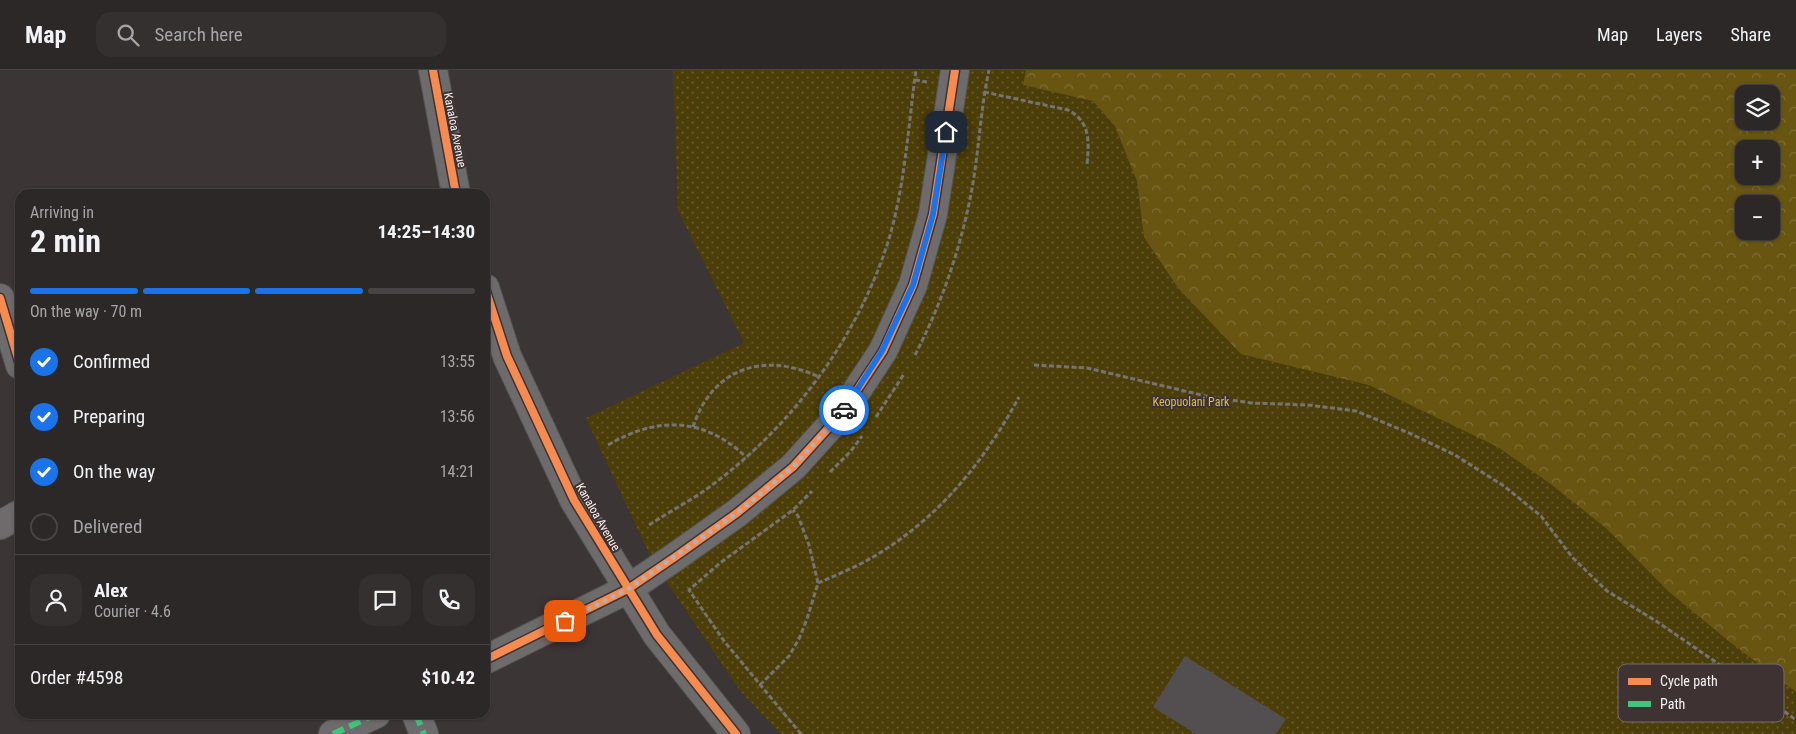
<!DOCTYPE html>
<meta charset="utf-8">
<style>
body{margin:0;font-family:"Roboto Condensed",sans-serif;background:#343030;color:#f1f3f6;height:100vh;display:flex;flex-direction:column;font-size:19px;white-space:nowrap}
*{box-sizing:border-box;margin:0}
p{font-size:16px;color:#a6a6a8}
.icon{flex:none;width:28px;height:28px;fill:none;stroke:currentColor;stroke-width:2;stroke-linecap:round;stroke-linejoin:round}
.map{position:relative;flex:1;overflow:hidden}
.side{position:absolute;left:15px;top:119px;width:475px;height:530px;display:flex;flex-direction:column;background:#2c2828;border-radius:15px;box-shadow:0 1px 4px #0004,0 0 0 1px #484445}
.side>*{flex:none}
.buttons{position:absolute;left:1735px;top:15px;display:grid;gap:10px}
.buttons a{display:grid;place-items:center;width:45px;height:45px;border-radius:10px;background:#2c2828;box-shadow:0 1px 4px #0004,0 0 0 1px #484445;font-size:25px}
.pin{position:absolute;display:grid;place-items:center;width:42px;height:42px;color:#fff;margin:-21px;border-radius:10px;box-shadow:0 2px 8px #0006}
.courier{position:absolute;display:grid;place-items:center;width:50px;height:50px;margin:-25px;border:4px solid #1a73e8;border-radius:50%;background:#fff;color:#222;box-shadow:0 1px 6px #0007}
.summary em{font-style:normal;font-weight:700}
.summary div{display:flex;flex-direction:column-reverse}
.summary{display:flex;align-items:center;justify-content:space-between;height:85px;padding:0 15px}
h1{font-size:32px;font-weight:700;line-height:38px}
.bar{display:grid;grid-template-columns:repeat(4,1fr);gap:8px 5px;align-content:center;height:60px;padding:0 15px}
.bar i{height:6px;border-radius:4px;background:#484445}
.bar .current{background:#1a73e8}
.bar p{grid-column:span 4}
.line{display:flex;align-items:center;gap:12px;padding:0 15px;border-top:1px solid #484445}
.line div{flex:1}
.round{display:grid;place-items:center;flex:none;width:52px;height:52px;border-radius:15px;background:#343030}
ol{padding:0 15px;list-style:none}
li{display:flex;align-items:center;gap:15px;height:55px}
li p{margin-inline-start:auto}
li .icon{padding:5px;border-radius:50%;background:#1a73e8;color:#fff;stroke-width:4}
li:last-child{color:#a6a6a8}
li i{width:28px;height:28px;border:2px solid #484445;border-radius:50%}
header{display:flex;align-items:center;gap:30px;box-sizing:border-box;height:70px;padding:0 25px;background:#2c2828;border-bottom:1px solid #484445}
header strong{font-size:24px}
nav{display:flex;gap:28px;margin-inline-start:auto;font-size:18px}
.search{width:350px;height:45px;background:#343030;display:flex;align-items:center;gap:12px;box-sizing:border-box;padding:0 18px;border-radius:15px;color:#a6a6a8;font-size:19px}
.map>svg:first-child{display:block}
</style>
<header>
<strong>Map</strong>
<div class="search"><svg class="icon" aria-label="search" viewBox="0 0 24 24"><circle cx="10" cy="10" r="6"/><path d="M15 15l6 6"/></svg>Search here</div>
<nav><a>Map</a><a>Layers</a><a>Share</a></nav>
</header>
<div class="map">
<svg width="1796" height="664" viewBox="0 0 1796 664">
<defs>
<pattern id="grass-dots" width="8" height="8" patternUnits="userSpaceOnUse" patternTransform="scale(1.25)"><rect width="8" height="8" fill="#4c3e09"/><path d="M2 2h.1M6 6h.1" fill="none" stroke="#675a2d" stroke-width="1.8" stroke-linecap="round"/></pattern>
<pattern id="forest-crowns" width="20" height="18" patternUnits="userSpaceOnUse" patternTransform="scale(1.25)"><rect width="20" height="18" fill="#685512"/><path d="M2 6a3 3 0 1 1 6 0M12 15a3 3 0 1 1 6 0" fill="none" stroke="#7e6e35"/></pattern>
</defs>
<rect width="100%" height="100%" fill="#3b3535"/>
<path fill="url(#grass-dots)" fill-rule="evenodd" d="M673,0H1796V664H781L740,621L652,490L586,348L744,273L678,141ZM1744,24H1771V51H1744ZM1744,79H1771V106H1744ZM1744,134H1771V161H1744Z"/>
<path fill="url(#forest-crowns)" fill-rule="evenodd" d="M1026,0H1796V622L1731,573L1668,521L1607,459L1552,415L1498,377L1369,315L1241,284L1178,218L1144,167L1137,111L1115,56L1093,31L1023,15ZM1744,24H1771V51H1744ZM1744,79H1771V106H1744ZM1744,134H1771V161H1744Z"/>
<path fill="#534f50" d="M1185,586L1286,649L1276,664H1196L1153,637Z"/>
<g fill="none" stroke-linecap="round" stroke-linejoin="round">
<g stroke="#595454" stroke-width="30">
<g id="street">
<path d="M433,0L456,124"/>
<path d="M485,218L507,286L574,430L657,565L736,664"/>
<path d="M0,228L20,295"/>
<path d="M0,455L20,444"/>
<path d="M485,590L628,519L675,487L737,443L793,397L842,343L883,281L913,215L933,144L955,0"/>
<path d="M416,644L424,664"/>
<path d="M333,664L376,644"/>
</g>
</g>
<g stroke="#767473" stroke-width="3" stroke-dasharray="5 2.5" stroke-linecap="butt">
<path d="M915,10L927,12"/>
<path d="M984,22L1068,40C1091,52 1089,72 1087,95"/>
<path d="M915,285C941,235 960,180 971,124C979,83 980,41 989,0"/>
<path d="M1034,295L1087,298L1206,326L1251,333L1308,335L1356,341L1409,363L1455,385L1504,416L1541,446L1572,487L1607,521L1656,551L1713,590L1796,650"/>
<path d="M876,347L904,304"/>
<path d="M693,357C712,298 764,281 819,307"/>
<path d="M608,375C657,346 704,347 746,387"/>
<path d="M830,402L851,381L862,366"/>
<path d="M649,455C666,444 684,434 701,423C787,363 856,272 888,172C905,117 908,57 916,0"/>
<path d="M818,513C836,505 856,497 873,487C938,449 984,392 1019,327"/>
<path d="M760,615L789,586L799,569L807,549L818,513L809,475L798,446L793,440"/>
<path d="M801,664L724,571L689,520L720,493L793,440L812,421"/>
</g>
<use href="#street" stroke="#6d6b6b" stroke-width="28"/>
<g stroke="#40c37c" stroke-width="6" stroke-dasharray="12 6" stroke-linecap="butt">
<path d="M416,644L424,664"/>
<path d="M333,664L376,644"/>
</g>
<g stroke="#3e3332" stroke-width="11">
<g id="cycleway">
<path d="M433,0L456,124"/>
<path d="M485,218L507,286L574,430L657,565L736,664"/>
<path d="M0,228L20,295"/>
<path d="M485,590L628,519L675,487L737,443L793,397L842,343L883,281L913,215L933,144L955,0"/>
</g>
</g>
<use href="#cycleway" stroke="#f68b52" stroke-width="8"/>
</g>
<g fill="none" stroke-linecap="round" stroke-linejoin="round">
<path stroke="#b7b0b0" stroke-width="5" stroke-dasharray="0 9" d="M565,551L628,519L737,443L793,397L844,340"/>
<path stroke="#1a73e8" stroke-width="6" d="M844,340L882,281L913,215L933,144L946,62"/>
</g>
<g text-anchor="middle" stroke-width="4" stroke-linejoin="round" paint-order="stroke">
<g font-size="12" fill="#faf2f2" stroke="#3e3332">
<text transform="translate(455 60) rotate(79)" y="4">Kanaloa Avenue</text>
<text transform="translate(598 447) rotate(60)" y="4">Kanaloa Avenue</text>
</g>
<g font-size="12" fill="#dabc59" stroke="#3e3332">
<text x="1191" y="336">Keopuolani Park</text>
</g>
</g>
<rect x="1618" y="594" width="166" height="58" rx="8" fill="#3e3332" stroke="#766c6c" stroke-width="1"/>
<rect x="1628" y="608" width="23" height="7" fill="#f68b52"/>
<rect x="1628" y="631" width="23" height="6" fill="#40c37c"/>
<g font-size="14" fill="#faf2f2">
<text x="1660" y="616">Cycle path</text>
<text x="1660" y="639">Path</text>
</g>
</svg>
<div class="buttons">
<a><svg class="icon" aria-label="layers" viewBox="0 0 24 24"><path d="M12 4l9 5-9 5-9-5zM3 14l9 5 9-5"/></svg></a>
<a>+</a>
<a>−</a>
</div>
<div class="pin" style="left:565px;top:551px;background:#ea580c"><svg class="icon" aria-label="bag" viewBox="0 0 24 24"><path d="M5 8h14l-1 12H6zM9 8a3 3 0 0 1 6 0"/></svg></div>
<div class="pin" style="left:946px;top:62px;background:#1f2937"><svg class="icon" aria-label="home" viewBox="0 0 24 24"><path d="M3 11l9-7 9 7M6 9v11h12V9"/></svg></div>
<div class="courier" style="left:844px;top:340px"><svg class="icon" aria-label="car" viewBox="0 0 24 24"><path d="M5 17H2v-5l4-1 3-4h7l3 4 3 1v5h-3M9 17h6M6 11h13"/><circle cx="7" cy="17" r="2"/><circle cx="17" cy="17" r="2"/></svg></div>
<section class="side">
<div class="summary"><div><h1>2 min</h1><p>Arriving in</p></div><em>14:25–14:30</em></div>
<div class="bar"><i class="current"></i><i class="current"></i><i class="current"></i><i></i><p>On the way · 70 m</p></div>
<ol>
<li><svg class="icon" aria-label="check" viewBox="0 0 24 24"><path d="M5 12l5 5 9-10"/></svg>Confirmed<p>13:55</p></li>
<li><svg class="icon" aria-label="check" viewBox="0 0 24 24"><path d="M5 12l5 5 9-10"/></svg>Preparing<p>13:56</p></li>
<li><svg class="icon" aria-label="check" viewBox="0 0 24 24"><path d="M5 12l5 5 9-10"/></svg>On the way<p>14:21</p></li>
<li><i></i>Delivered</li>
</ol>
<div class="line" style="height:90px"><a class="round"><svg class="icon" aria-label="person" viewBox="0 0 24 24"><circle cx="12" cy="8" r="4"/><path d="M4 21q1-7 8-7t8 7"/></svg></a><div><b>Alex</b><p>Courier · 4.6</p></div><a class="round"><svg class="icon" aria-label="chat" viewBox="0 0 24 24"><path d="M4 5h16v11H9l-5 4z"/></svg></a><a class="round"><svg class="icon" aria-label="phone" viewBox="0 0 24 24"><path d="M5 4h4l2 5-3 2q2 4 5 5l2-3 5 2v4C11 20 4 13 5 4z"/></svg></a></div>
<div class="line" style="height:65px"><div>Order #4598</div><b>$10.42</b></div>
</section>
</div>
